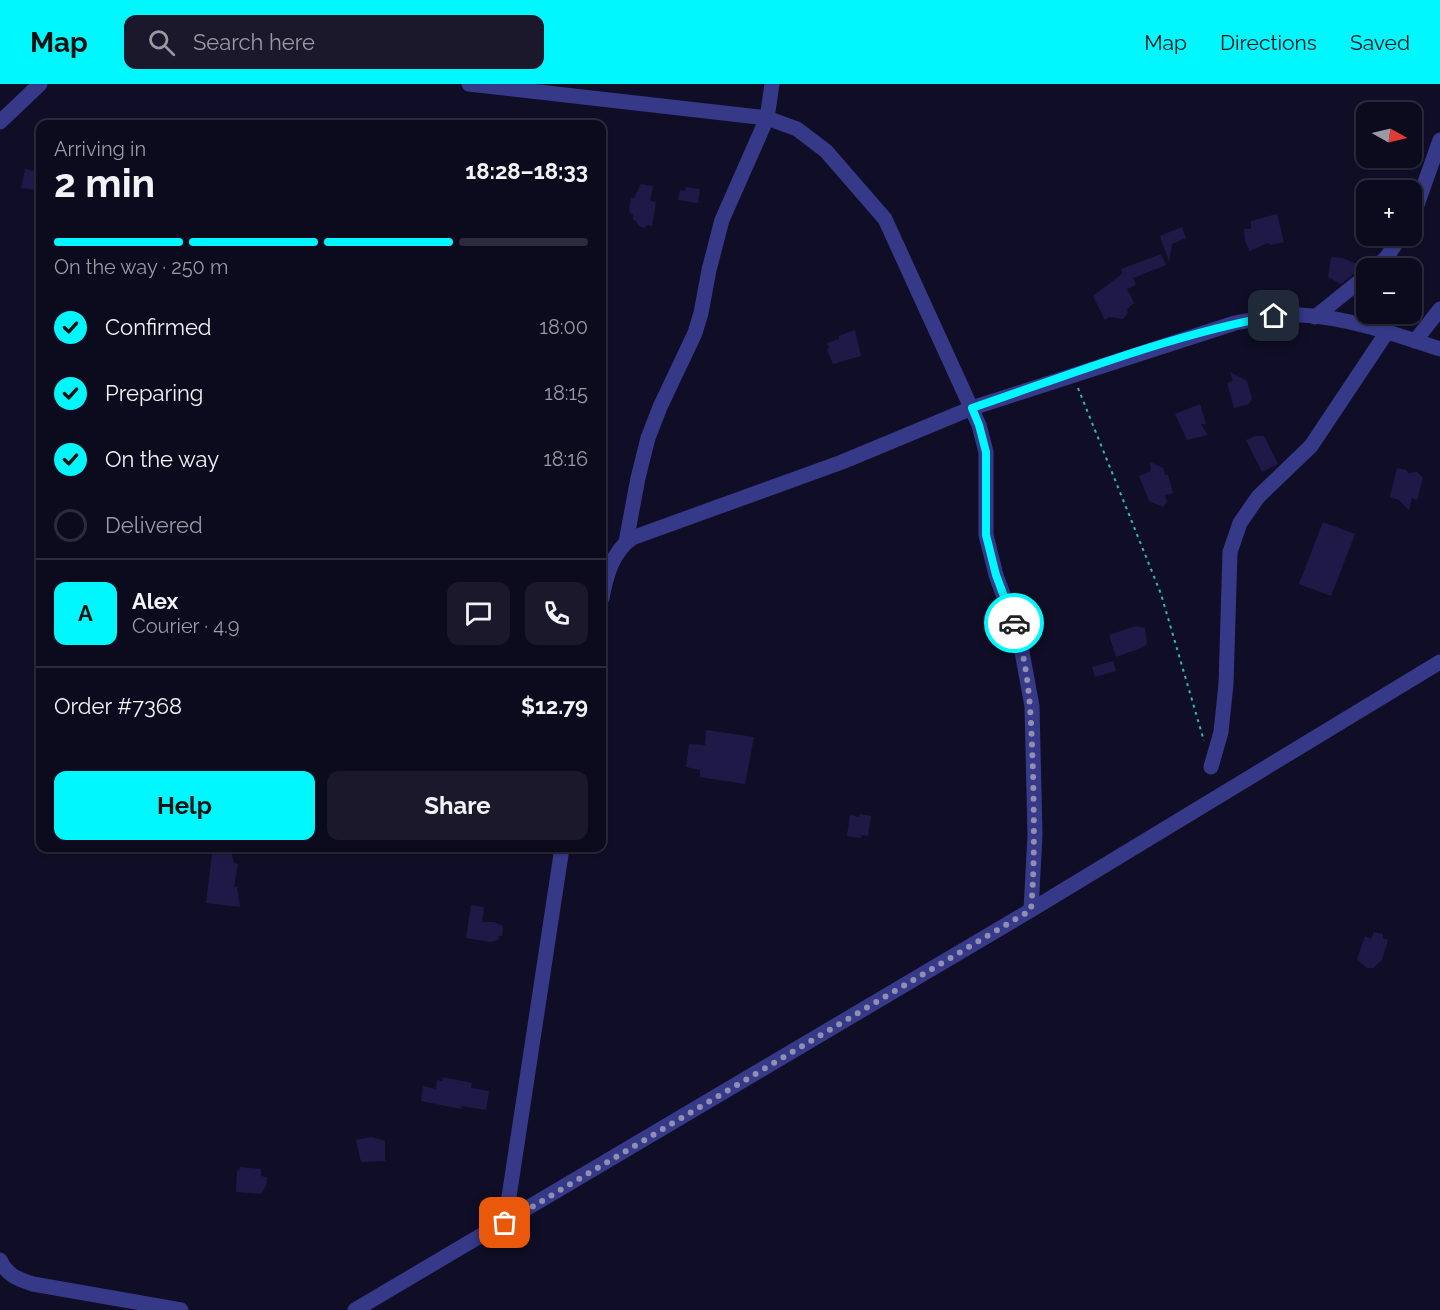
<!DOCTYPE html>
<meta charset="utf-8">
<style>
body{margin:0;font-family:Raleway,sans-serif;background:#1a182a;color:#f1f3f6;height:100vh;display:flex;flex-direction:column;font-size:22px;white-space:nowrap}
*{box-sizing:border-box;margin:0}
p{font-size:20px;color:#9a9aa4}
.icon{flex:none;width:33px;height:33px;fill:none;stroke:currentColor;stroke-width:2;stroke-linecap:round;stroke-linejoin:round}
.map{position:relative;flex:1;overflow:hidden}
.drawer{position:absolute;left:36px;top:36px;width:570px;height:732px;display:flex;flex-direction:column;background:#0c0a1d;border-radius:12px;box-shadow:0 2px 4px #0004,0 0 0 2px #2c2b3b}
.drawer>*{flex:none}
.needle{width:39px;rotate:98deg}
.tools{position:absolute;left:1356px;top:18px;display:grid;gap:12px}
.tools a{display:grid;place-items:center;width:66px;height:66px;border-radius:12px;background:#0c0a1d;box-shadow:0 2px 4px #0004,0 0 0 2px #2c2b3b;font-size:30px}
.pin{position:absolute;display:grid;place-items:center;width:51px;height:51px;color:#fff;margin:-26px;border-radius:12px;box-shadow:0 3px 9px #0006}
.courier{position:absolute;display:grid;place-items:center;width:60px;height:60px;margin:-30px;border:4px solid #00f7fe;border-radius:50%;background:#fff;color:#222;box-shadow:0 2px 8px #0007}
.summary em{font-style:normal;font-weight:700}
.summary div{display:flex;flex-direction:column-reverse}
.summary{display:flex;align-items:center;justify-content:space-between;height:102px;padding:0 18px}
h1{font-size:39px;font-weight:700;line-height:45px}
.bar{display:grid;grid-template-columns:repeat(4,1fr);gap:9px 6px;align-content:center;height:72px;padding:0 18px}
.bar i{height:8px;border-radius:4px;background:#2c2b3b}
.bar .current{background:#00f7fe}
.bar p{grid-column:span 4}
.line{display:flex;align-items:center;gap:15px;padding:0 18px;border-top:2px solid #2c2b3b}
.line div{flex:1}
.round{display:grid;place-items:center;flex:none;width:63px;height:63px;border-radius:12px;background:#1a182a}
ol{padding:0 18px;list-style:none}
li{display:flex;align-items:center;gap:18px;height:66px}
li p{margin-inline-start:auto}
li .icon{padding:6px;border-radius:50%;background:#00f7fe;color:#111;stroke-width:4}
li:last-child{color:#9a9aa4}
li i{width:33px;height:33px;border:3px solid #2c2b3b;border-radius:50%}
.action{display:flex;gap:12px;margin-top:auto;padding:12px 18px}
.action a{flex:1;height:69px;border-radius:12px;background:#00f7fe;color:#111;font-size:24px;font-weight:700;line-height:69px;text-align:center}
.action a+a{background:#1a182a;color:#f1f3f6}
header{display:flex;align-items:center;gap:36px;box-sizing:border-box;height:84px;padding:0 30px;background:#00f7fe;color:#111}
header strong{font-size:28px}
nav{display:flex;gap:33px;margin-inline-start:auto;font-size:21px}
.search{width:420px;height:54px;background:#1a182a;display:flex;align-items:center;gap:15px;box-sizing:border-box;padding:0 21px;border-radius:12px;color:#9a9aa4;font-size:22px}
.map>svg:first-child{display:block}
</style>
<header>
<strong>Map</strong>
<div class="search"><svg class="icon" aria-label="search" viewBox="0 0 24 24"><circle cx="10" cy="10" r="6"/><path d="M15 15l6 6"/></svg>Search here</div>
<nav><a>Map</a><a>Directions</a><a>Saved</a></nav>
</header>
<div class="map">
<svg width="1440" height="1226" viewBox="0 0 1440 1226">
<rect width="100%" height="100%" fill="#100e27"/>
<g fill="#1f1948">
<path d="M25,85L40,88V106L21,104Z"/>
<path d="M641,100L653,102L650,117L656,118L652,142L647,141L644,144L639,142L635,136H633V131L629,128L631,114H634Z"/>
<path d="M686,103L700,105L698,119L678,116L680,106L685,107Z"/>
<path d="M1277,130L1284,158L1271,161L1268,159L1250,167L1245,157L1244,145H1251V137Z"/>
<path d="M1182,143L1186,154L1172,160L1169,178L1160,152Z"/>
<path d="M1161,170L1166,181L1133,194L1136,201L1127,205L1134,219L1127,225L1128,229L1123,235L1109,233L1105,236L1093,212L1122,190L1121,185Z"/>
<path d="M1331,173L1343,174L1363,183L1341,200L1328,193Z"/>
<path d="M855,246L861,272L833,280L827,265L829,264L827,259L839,255V252Z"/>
<path d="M1230,288L1247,297L1252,314L1249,320L1234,324L1227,299L1233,297Z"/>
<path d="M1200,320L1206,340H1201L1207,351L1187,356L1175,330Z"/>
<path d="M1255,352H1264L1278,380L1262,388L1246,356Z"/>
<path d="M1150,378L1163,384L1165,391H1168L1173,409L1165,411L1167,418L1163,423L1149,417L1139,392L1151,387Z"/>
<path d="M1397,384L1406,386L1409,389L1417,388L1423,394L1417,416L1412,414L1409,426L1399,416L1390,413Z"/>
<path d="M1323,438L1355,450L1331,512L1299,500Z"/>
<path d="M1136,542L1145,544L1147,560L1144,563L1116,573L1109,551Z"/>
<path d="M1113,577L1116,587L1095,593L1092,583Z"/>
<path d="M706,646L754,653L745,700L700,693V686L686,683L689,660L705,661Z"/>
<path d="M860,730L871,732L868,752L862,751L861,754L847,752L850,731L859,733Z"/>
<path d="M216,765L231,767L234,779L238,780L234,803H237L240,823L206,819L212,770Z"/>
<path d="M471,821L484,823L482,838H494L503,842L502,852H499L498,856L491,858L466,854Z"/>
<path d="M1374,848L1383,850V854L1388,856L1382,876L1373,884H1367L1357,875L1365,852L1371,855Z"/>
<path d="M443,993L472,999L471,1004L489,1007L486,1026L462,1022L461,1025L421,1017L423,1002L436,1005L437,996L442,997Z"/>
<path d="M372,1053L385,1057V1077L361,1078L356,1056Z"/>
<path d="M240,1083L261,1085V1092L267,1093L266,1102L261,1110L236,1108L237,1086L239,1087Z"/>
</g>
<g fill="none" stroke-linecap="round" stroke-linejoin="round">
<path stroke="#29beaa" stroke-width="2" stroke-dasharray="3 4.5" stroke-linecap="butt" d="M1078,304L1161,510L1204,657"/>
<g stroke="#363988" stroke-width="15">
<path d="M469,0L767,34L797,45L826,67L885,135L979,341L986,368V451L996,491L1020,557L1032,622L1035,751L1031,826"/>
<path d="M0,38L40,0"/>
<path d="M1412,135L1440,56"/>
<path d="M1375,184L1386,174L1401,152"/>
<path d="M1315,233L1366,192"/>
<path d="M1415,257L1440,225"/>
<path d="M626,458L638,394L648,354L660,323L695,249L701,229L709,186L722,136L767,34L772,0"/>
<path d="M602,514C606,493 612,468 632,454L842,378L972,324L1235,239C1256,235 1278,230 1300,231C1347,233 1395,250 1440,265"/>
<path d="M1211,683L1221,648L1226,600L1230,468L1240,439L1258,413L1311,362L1387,248"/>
<path d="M505,1139L562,764"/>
<path d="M0,1176C7,1191 17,1195 33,1200L181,1226"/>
<path d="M355,1226L1031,826L1440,578"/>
</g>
</g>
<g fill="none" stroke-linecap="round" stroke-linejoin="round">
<path stroke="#908eb3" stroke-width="6" stroke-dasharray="0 10.8" d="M505,1139L1031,826C1035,779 1034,735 1033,688C1031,638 1031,588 1014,539"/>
<path stroke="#00f7fe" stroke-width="8" d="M1014,539L996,491L986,451V368L979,341L972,324C1069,291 1173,250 1274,232"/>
</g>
</svg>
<div class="tools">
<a><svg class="needle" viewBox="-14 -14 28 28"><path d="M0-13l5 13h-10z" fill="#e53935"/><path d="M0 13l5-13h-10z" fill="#9a9aa4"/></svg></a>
<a>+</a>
<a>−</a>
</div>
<div class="pin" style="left:505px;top:1139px;background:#ea580c"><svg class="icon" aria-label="bag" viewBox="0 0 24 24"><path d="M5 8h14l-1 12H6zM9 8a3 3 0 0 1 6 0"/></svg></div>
<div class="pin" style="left:1274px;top:232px;background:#1f2937"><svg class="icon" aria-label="home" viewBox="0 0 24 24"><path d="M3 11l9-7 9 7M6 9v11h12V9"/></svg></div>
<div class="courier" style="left:1014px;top:539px"><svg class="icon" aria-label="car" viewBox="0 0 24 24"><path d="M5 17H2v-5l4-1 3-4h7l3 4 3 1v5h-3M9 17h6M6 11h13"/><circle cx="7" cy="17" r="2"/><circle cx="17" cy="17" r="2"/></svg></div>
<section class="drawer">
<div class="summary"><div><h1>2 min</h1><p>Arriving in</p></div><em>18:28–18:33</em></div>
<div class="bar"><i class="current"></i><i class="current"></i><i class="current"></i><i></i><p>On the way · 250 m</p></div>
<ol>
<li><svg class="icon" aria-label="check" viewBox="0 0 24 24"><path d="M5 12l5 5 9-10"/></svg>Confirmed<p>18:00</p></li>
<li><svg class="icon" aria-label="check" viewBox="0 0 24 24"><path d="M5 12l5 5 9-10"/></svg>Preparing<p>18:15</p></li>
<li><svg class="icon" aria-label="check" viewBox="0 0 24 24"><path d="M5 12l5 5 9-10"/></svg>On the way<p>18:16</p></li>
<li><i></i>Delivered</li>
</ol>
<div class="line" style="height:108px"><b class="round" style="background:#00f7fe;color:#111">A</b><div><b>Alex</b><p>Courier · 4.9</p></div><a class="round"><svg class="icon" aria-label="chat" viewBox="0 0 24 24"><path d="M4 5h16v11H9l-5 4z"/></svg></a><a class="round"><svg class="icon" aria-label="phone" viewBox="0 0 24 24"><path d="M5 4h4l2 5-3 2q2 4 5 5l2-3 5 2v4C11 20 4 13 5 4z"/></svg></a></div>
<div class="line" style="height:78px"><div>Order #7368</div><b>$12.79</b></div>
<div class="action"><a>Help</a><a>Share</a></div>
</section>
</div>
